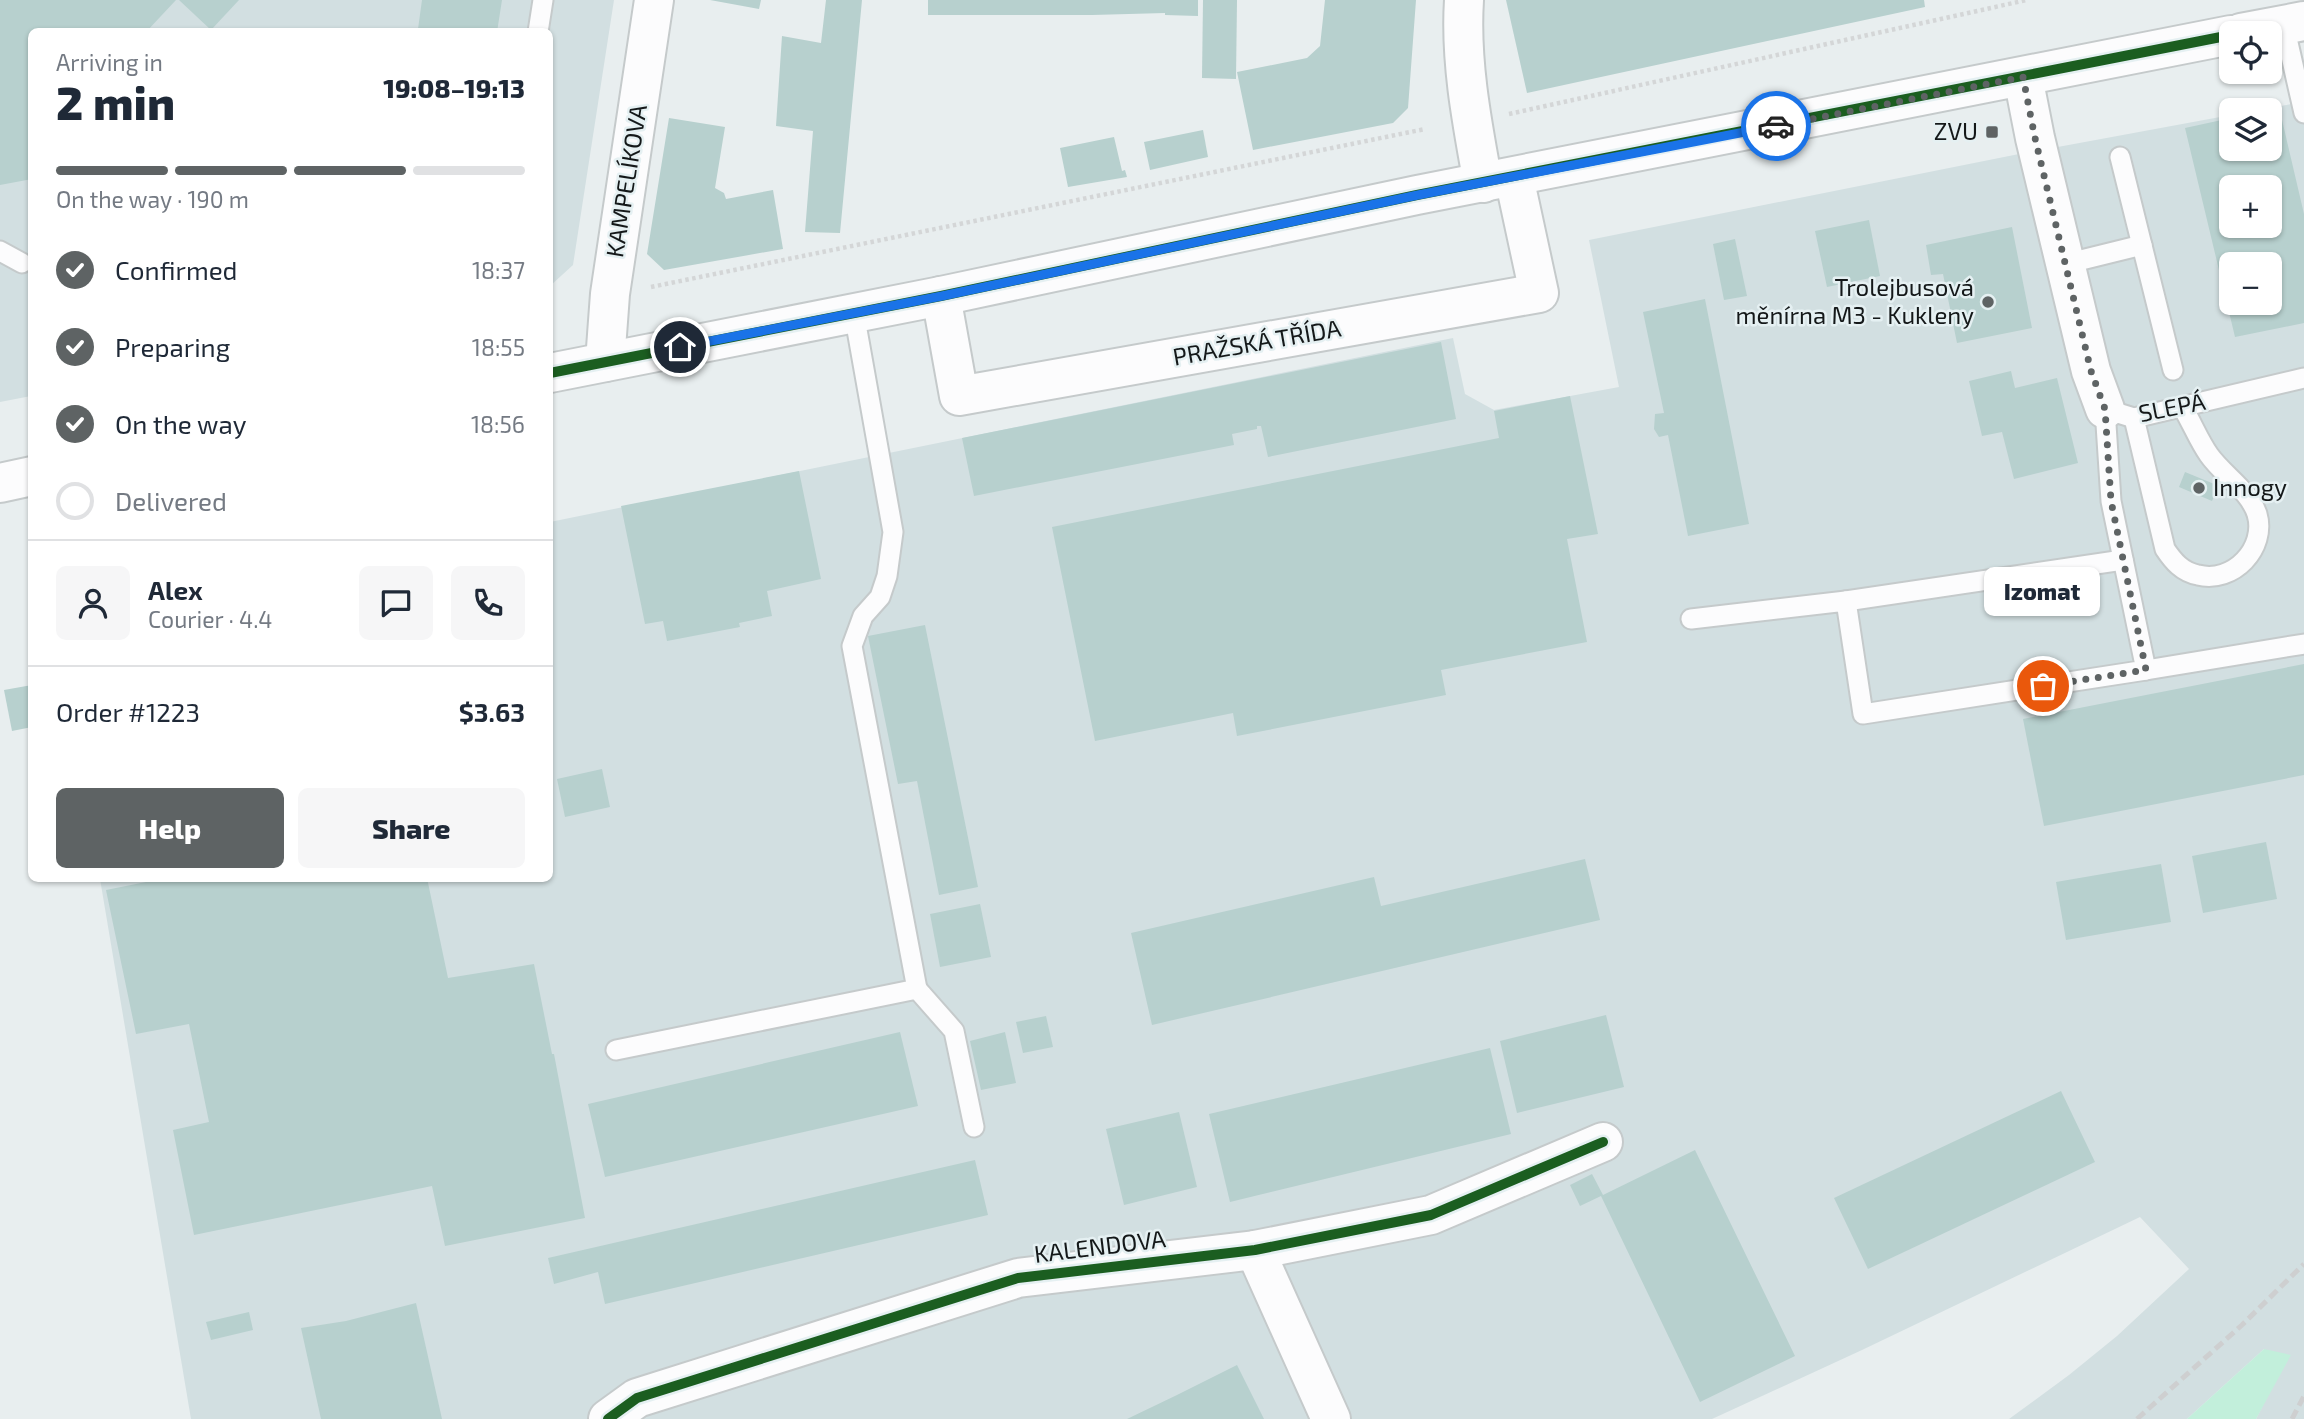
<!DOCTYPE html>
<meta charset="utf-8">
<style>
body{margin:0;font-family:"Exo 2",sans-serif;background:#f6f6f7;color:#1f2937;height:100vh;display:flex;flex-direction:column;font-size:26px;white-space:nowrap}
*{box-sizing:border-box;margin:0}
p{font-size:23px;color:#747a83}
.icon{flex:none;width:38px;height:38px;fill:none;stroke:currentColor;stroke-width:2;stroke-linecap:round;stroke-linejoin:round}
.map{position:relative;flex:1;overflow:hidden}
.sheet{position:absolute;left:28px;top:28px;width:525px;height:854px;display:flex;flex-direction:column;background:#fff;border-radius:10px;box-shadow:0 2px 5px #0004}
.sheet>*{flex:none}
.controls{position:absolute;left:2219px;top:21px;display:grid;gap:14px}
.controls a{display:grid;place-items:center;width:63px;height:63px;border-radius:10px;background:#fff;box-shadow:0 2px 5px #0004;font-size:35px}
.pin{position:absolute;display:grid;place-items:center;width:60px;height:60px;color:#fff;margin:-30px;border:4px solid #fff;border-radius:50%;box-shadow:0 2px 7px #0007}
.courier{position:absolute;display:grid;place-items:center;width:70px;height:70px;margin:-35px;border:5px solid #1a73e8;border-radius:50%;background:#fff;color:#222;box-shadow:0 2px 9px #0007}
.bubble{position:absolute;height:49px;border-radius:10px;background:#fff;box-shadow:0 2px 5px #0004;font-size:23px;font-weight:800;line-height:49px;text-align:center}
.overview em{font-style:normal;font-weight:800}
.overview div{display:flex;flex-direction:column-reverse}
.overview{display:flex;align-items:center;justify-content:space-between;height:119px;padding:0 28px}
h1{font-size:46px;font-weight:800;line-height:52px}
.bar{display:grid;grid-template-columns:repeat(4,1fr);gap:10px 7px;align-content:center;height:84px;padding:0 28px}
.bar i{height:9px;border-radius:5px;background:#e0e1e3}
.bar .selected{background:#5e6364}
.bar p{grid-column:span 4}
.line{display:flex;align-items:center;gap:18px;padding:0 28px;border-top:2px solid #e0e1e3}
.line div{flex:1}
.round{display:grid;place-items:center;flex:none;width:74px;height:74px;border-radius:10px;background:#f6f6f7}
ol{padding:0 28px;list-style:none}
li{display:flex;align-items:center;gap:21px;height:77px}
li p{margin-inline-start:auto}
li .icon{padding:7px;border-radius:50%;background:#5e6364;color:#fff;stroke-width:4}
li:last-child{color:#747a83}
li i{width:38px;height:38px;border:4px solid #e0e1e3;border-radius:50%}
.primary-button{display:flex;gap:14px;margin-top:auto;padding:14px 28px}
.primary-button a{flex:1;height:80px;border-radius:10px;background:#5e6364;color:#fff;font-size:28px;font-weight:800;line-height:80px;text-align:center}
.primary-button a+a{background:#f6f6f7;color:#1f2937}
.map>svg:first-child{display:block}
</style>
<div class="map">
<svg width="2304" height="1419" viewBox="0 0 2304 1419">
<rect width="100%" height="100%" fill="#e8eeef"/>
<g fill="#d2dfe1" fill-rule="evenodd">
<path d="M0,0H614L573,265L550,286V32H32L31,396L0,402Z"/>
<path d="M2304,102V1419H2256L2267,1397L2264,1349L2187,1419H2009L2069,1375L2117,1336L2189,1269L2140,1217L1862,1350L1712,1419H191L100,879L550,878V522L1453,338L1465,394L1494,410L1619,387L1589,240L2014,155L2231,115V149H2270V110H2257ZM2231,187H2270V226H2231ZM2231,264H2270V303H2231Z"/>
</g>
<path fill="#c2efdb" d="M2264,1349L2291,1355L2256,1419H2187Z"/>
<g fill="#b7d0ce" fill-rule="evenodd">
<path d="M0,0H176L146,32H32V179L0,185Z"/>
<path d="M179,0H239L211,30Z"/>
<path d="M422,0H502L497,32H425V29H418Z"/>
<path d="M710,0H761L759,9Z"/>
<path d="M826,0H862L840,233L805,232L813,131L776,126L782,36L821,43Z"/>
<path d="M928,0H1198V16L1165,15V13L1092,15H928Z"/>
<path d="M1203,0H1237L1236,79L1202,78Z"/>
<path d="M1325,0H1416L1408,108L1393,123L1253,150L1237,72L1307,58L1320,46Z"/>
<path d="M1506,0H1924L1925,7L1527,93Z"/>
<path d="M2279,107L2304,214V323L2235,337L2185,128L2231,118V149H2270V109ZM2231,187H2270V226H2231ZM2231,264H2270V303H2231Z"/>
<path d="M669,118L725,127L715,188L724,193L726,199L773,190L783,249L664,270L647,254Z"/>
<path d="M1203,130L1208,157L1150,170L1144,142Z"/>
<path d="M1114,137L1122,171L1125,170L1127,177L1068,187L1060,148Z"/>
<path d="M1869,220L1880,276L1827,287L1815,231Z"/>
<path d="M2012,227L2032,328L1957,343L1943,274L1931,275L1926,245Z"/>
<path d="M1735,239L1747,296L1724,300L1713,244Z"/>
<path d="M1705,299L1749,524L1688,536L1668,435L1659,437L1654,429L1655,414L1664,413L1643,312Z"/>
<path d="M1441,342L1456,419L1268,457L1261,426H1257V429L1232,434L1234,445L974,496L962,438Z"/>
<path d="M2011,371L2015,388L2057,378L2078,463L2014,479L2002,432L1982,436L1969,381Z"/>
<path d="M1570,396L1598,534L1567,539L1587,642L1441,670L1446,695L1237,736L1233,713L1095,741L1052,527L1499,438L1494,411Z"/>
<path d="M799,471L821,579L767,591L772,616L739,623L740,627L667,641L663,621L645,624L621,506Z"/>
<path d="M2185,472L2219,486L2212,501L2179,487Z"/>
<path d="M925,625L978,887L939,895L917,781L898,784L868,636Z"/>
<path d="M2304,664V775L2044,826L2023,719Z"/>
<path d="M32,685V727L12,731L4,690Z"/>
<path d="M602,769L610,807L565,817L557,779Z"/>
<path d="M2266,842L2277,899L2203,913L2192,856Z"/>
<path d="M1585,859L1600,920L1152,1025L1131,933L1374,877L1381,906Z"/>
<path d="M2161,864L2171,922L2066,940L2056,882Z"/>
<path d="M166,878H427L448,978L534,964L552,1054H554L585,1218L445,1246L432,1186L194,1235L173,1130L209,1122L189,1024L136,1034L106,890Z"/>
<path d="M980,904L991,957L940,967L930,914Z"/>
<path d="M1606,1015L1624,1087L1517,1113L1500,1041Z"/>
<path d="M1046,1016L1053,1047L1023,1053L1016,1022Z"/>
<path d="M900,1032L918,1106L605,1177L588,1104Z"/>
<path d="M1005,1032L1016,1083L981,1090L970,1041Z"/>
<path d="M1490,1048L1511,1134L1230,1202L1209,1114Z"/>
<path d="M2061,1091L2095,1162L1868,1269L1834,1198Z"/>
<path d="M1179,1112L1197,1187L1124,1205L1106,1129Z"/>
<path d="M1695,1150L1795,1356L1700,1402L1601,1196L1580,1206L1570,1185L1592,1174L1603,1195Z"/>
<path d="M975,1160L988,1215L605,1304L598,1272L554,1284L548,1258Z"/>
<path d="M416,1303L442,1419H321L301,1328L346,1321Z"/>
<path d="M249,1312L253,1330L211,1340L206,1322Z"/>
<path d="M1237,1365L1264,1419H1127L1177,1395Z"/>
</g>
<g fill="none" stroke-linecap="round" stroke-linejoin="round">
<g stroke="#c5cacb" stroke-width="23">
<g id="lane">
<path d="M2284,25L2304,113"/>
<path d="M538,32L543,0"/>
<path d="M2120,157L2173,370"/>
<path d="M0,251L22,263"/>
<path d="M2065,264L2142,245"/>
<path d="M2134,418L2165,549C2173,561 2182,572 2198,575C2233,584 2267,548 2257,514C2249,490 2223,475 2209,455C2199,441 2192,423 2183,408"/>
<path d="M1846,601L2123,560"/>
<path d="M1691,619L1846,601L1863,714L2146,670L2111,501L2105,409L2134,418L2304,378"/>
<path d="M2146,670L2304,644"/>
<path d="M917,989L954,1031L974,1127"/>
<path d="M616,1050L917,989L852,646L863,616L880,597L887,576L893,532L854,313"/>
</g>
</g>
<g stroke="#c5cacb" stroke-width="42">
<g id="street">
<path d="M1464,0C1460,61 1472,123 1483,183"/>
<path d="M2023,77L2035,138L2091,371L2105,409"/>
<path d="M941,296L959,396L1539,293L1514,177"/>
<path d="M605,362L610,294L654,0"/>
<path d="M1255,1250L1331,1419"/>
<path d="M608,1419L637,1398L1018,1278L1255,1250L1431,1215L1603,1142"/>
</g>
</g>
<g stroke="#c5cacb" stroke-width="42">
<g id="secondary">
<path d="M2241,33L2304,21"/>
<path d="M550,373L941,296L1417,195L2231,35"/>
<path d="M0,483L32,476"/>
</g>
</g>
<g stroke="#d4d6d7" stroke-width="4.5" stroke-dasharray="3.5 3.5" stroke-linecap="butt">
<path d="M1509,114L2027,0"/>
<path d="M651,287L1425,129"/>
</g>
<use href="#lane" stroke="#fcfcfd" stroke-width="19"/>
<use href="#street" stroke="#fcfcfd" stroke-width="38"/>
<use href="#secondary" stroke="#fcfcfd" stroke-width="38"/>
<g stroke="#cecfd0" stroke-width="5" stroke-dasharray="10 5" stroke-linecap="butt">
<path d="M2137,1419L2242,1325L2304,1264"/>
<path d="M2292,1419L2304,1396"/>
</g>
<g stroke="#e5f0f2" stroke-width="15">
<g id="cycleway">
<path d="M550,373L941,296L1417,195L2231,35"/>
<path d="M608,1419L637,1398L1018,1278L1255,1250L1431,1215L1603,1142"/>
</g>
</g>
<use href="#cycleway" stroke="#1b5e20" stroke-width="10"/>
</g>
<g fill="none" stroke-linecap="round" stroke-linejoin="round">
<path stroke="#5e6364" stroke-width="7" stroke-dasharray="0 12.6" d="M1776,126L2023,77L2035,138L2091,371L2105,409L2111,501L2146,670L2043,686"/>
<path stroke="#1a73e8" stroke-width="9" d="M680,347L942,296L1418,195L1776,126"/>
</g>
<g fill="#5e6364" stroke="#e5f0f2" stroke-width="2.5">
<rect x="1985" y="125" width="14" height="14" rx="3.5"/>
<circle cx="1988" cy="302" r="7"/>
<circle cx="2199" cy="488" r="7"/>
</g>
<g text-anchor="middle" stroke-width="5" stroke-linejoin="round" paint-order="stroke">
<g font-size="24" fill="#141819" stroke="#e5f0f2" text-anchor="end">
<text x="1978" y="140">ZVU</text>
<text x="1974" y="296">Trolejbusová<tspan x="1974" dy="28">měnírna M3 - Kukleny</tspan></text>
<text x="2213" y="496" text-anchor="start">Innogy</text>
</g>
<g font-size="24" fill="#141819" stroke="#e5f0f2">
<text transform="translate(627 181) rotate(-81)" y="8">KAMPELÍKOVA</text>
<text transform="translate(1257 343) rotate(-10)" y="8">PRAŽSKÁ TŘÍDA</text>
<text transform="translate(2172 408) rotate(-11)" y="8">SLEPÁ</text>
<text transform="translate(1100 1247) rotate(-7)" y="8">KALENDOVA</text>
</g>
</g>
</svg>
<div class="controls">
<a><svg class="icon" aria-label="locate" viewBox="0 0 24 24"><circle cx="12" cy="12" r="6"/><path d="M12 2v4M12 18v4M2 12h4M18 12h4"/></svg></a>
<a><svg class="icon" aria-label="layers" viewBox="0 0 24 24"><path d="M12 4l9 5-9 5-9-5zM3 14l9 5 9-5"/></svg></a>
<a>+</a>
<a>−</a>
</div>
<div class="pin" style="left:2043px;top:686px;background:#ea580c"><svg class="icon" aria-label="bag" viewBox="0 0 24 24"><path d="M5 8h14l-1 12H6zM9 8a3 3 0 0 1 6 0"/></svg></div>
<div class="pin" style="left:680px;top:347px;background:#1f2937"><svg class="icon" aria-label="home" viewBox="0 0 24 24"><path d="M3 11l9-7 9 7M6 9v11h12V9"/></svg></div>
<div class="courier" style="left:1776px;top:126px"><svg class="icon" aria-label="car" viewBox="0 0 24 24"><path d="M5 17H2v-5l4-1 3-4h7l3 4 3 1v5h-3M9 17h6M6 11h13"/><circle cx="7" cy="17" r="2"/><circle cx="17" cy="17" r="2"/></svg></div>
<div class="bubble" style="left:1984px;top:567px;width:116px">Izomat</div>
<section class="sheet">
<div class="overview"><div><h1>2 min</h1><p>Arriving in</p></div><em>19:08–19:13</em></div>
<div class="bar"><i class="selected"></i><i class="selected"></i><i class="selected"></i><i></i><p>On the way · 190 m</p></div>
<ol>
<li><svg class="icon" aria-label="check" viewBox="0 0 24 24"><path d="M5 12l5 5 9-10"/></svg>Confirmed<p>18:37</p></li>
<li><svg class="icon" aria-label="check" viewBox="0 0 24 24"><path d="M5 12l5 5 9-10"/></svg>Preparing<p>18:55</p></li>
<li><svg class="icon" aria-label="check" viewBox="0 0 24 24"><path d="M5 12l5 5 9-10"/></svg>On the way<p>18:56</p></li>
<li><i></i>Delivered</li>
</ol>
<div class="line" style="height:126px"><a class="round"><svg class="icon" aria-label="person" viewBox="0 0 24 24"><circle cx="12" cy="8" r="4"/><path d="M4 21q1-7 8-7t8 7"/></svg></a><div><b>Alex</b><p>Courier · 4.4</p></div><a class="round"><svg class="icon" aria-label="chat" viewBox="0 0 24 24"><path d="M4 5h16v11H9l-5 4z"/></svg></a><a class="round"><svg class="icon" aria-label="phone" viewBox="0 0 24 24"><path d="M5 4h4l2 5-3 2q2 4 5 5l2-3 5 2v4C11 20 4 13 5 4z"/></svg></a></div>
<div class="line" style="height:91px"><div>Order #1223</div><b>$3.63</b></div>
<div class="primary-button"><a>Help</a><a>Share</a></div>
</section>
</div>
